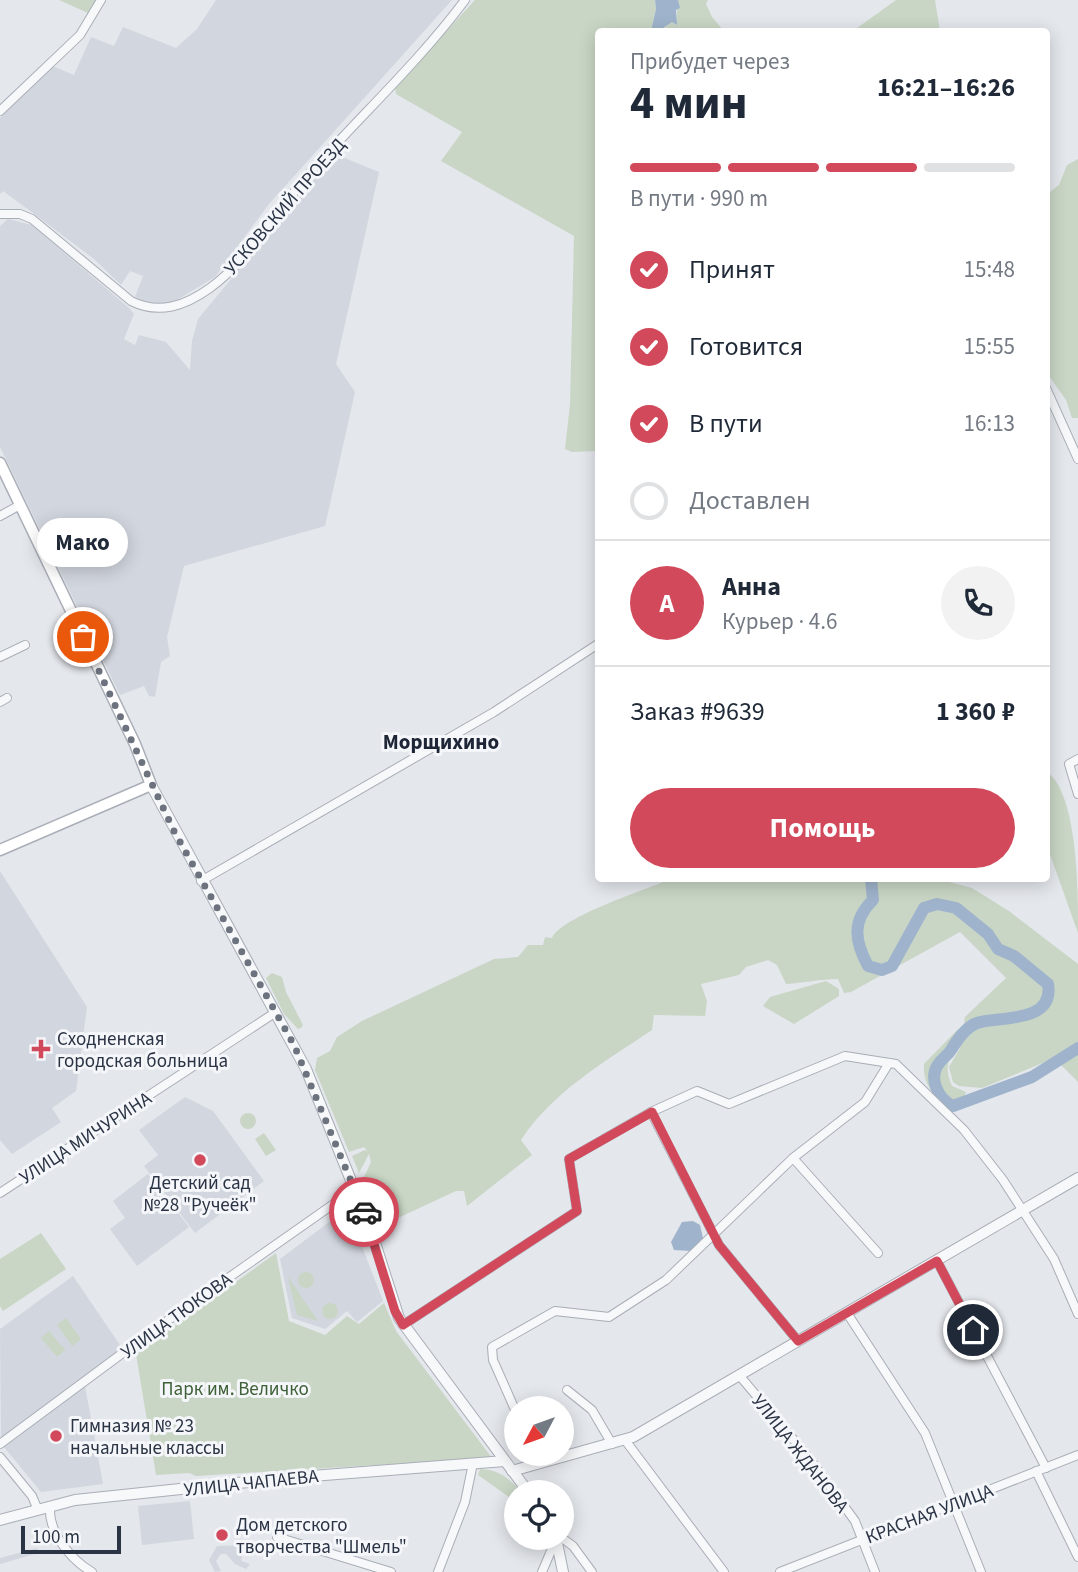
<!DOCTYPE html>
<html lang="ru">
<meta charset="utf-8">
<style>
body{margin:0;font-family:"Source Sans 3",sans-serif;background:#f2f2f3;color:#1f2937;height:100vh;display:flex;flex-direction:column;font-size:26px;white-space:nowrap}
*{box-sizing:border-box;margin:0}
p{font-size:23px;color:#747a83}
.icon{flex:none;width:38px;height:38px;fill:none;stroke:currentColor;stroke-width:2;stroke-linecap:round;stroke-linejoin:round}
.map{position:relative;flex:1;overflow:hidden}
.panel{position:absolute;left:595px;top:28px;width:455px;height:854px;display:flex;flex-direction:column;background:#fff;border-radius:7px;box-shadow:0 4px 18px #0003}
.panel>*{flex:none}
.needle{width:46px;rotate:229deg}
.tools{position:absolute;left:504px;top:1396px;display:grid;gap:14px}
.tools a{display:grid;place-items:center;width:70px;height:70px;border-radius:50%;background:#fff;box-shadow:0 4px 18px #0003;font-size:35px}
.scale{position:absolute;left:21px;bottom:18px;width:100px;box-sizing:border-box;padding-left:7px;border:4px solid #2b3445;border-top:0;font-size:19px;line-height:24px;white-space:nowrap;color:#2b3445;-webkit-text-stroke:5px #f4f6f9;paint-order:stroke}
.pin{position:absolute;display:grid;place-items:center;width:60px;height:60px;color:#fff;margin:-30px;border:4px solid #fff;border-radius:50%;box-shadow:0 2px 7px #0007}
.courier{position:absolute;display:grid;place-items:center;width:70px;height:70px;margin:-35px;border:5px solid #d1495b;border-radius:50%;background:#fff;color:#222;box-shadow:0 2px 9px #0007}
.bubble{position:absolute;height:49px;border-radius:24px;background:#fff;box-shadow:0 4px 18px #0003;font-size:23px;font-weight:700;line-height:49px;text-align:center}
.headline em{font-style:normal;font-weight:700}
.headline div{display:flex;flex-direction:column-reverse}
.headline{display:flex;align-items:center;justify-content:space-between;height:119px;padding:0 35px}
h1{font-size:46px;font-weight:700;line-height:52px}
.bar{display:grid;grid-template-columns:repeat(4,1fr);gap:10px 7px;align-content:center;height:84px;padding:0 35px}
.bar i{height:9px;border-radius:5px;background:#e0e1e3}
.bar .on{background:#d1495b}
.bar p{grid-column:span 4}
.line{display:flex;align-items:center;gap:18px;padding:0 35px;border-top:2px solid #e0e1e3}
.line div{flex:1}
.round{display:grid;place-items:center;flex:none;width:74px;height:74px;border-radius:37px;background:#f2f2f3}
ol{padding:0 35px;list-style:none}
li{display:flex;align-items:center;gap:21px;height:77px}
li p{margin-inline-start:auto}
li .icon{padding:7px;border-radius:50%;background:#d1495b;color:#fff;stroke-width:4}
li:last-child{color:#747a83}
li i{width:38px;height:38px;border:4px solid #e0e1e3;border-radius:50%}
.button{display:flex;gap:14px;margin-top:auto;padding:14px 35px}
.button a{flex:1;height:80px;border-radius:42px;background:#d1495b;color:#fff;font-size:28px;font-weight:700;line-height:80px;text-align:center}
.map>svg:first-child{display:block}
</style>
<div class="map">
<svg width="1078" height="1572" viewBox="0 0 1078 1572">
<rect width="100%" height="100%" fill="#e4e7ec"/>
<g fill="#d2d6de">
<path d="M216,0H452L269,204L215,277L172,303H149L135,297L143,276L130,271L121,285L94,259L33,213L3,191L0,194V118L52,66L74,75L91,37L114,46L123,27L176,48L197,29Z"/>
<path d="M335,154L379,172L336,364L355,392L325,526L184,566L167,637L170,656L161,662L155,697L149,696L144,686L120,695L0,447V226L8,219L32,225L129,308L134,314L124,339L135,345L139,335L166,342L190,370L192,341L198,319Z"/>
<path d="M0,871L87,1007L76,1091L52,1108L61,1122L12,1154L0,1140Z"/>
<path d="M185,1097L213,1111L264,1181L195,1233L144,1166L158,1155L139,1130Z"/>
<path d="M148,1174L189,1227L137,1266L110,1229L125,1218L113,1201Z"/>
<path d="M340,1214L350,1215L383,1301L357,1322L347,1311L325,1329L292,1318L280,1259Z"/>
<path d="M73,1276L122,1348L1,1439L0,1329Z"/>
<path d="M85,1386L103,1484L41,1492L4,1447Z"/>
<path d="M190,1501L194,1539L142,1545L138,1506Z"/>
<path d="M259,1545L258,1552L243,1553L241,1561L250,1564L246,1569L235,1564L226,1554H221L216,1561L221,1571L215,1572L209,1560L217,1546Z"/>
<path d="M37,1548L38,1553L0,1564V1558Z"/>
</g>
<g fill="#c9d6c5">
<path d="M59,0H96L88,13Z"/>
<path d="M475,0H655L656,9L651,31L598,32V451L572,452L565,449L570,404L574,236L441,161L462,132L396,94L395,87Z"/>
<path d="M678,0H708L706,4L712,17L724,31L659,32L672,22L676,25Z"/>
<path d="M896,0H935L940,31H853Z"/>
<path d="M1078,159V418H1072L1066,400L1047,373L1046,195L1059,185L1067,165Z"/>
<path d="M1047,772C1078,794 1078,892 1078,933L1047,846Z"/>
<path d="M671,879L934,878L972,888L1009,911L1078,964V1082L1060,1064L1045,1062L982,1088L959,1086L953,1082L949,1067L960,1048L961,1037C951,1059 942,1062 952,1086L966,1092L960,1106C938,1103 922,1087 924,1064L958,1029L962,1036L965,1017L1006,978L960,932L851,992L844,993L838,979C820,979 804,983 786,984L777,965L768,960L746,967L739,975L701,984L707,1001L705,1016L654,1015L652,1030C606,1061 552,1092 521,1140L532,1155L467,1206L464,1191H456L400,1217L393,1219C378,1209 371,1193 364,1177L371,1162L369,1154L359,1173L352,1156L365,1150L368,1152L364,1147L349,1152L315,1070L317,1058L330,1051L337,1037L362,1021L494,959L518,957L528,945H543L545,937L552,938C561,917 647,889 671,879Z"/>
<path d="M272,973L282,977L286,992L303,1025L301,1028L298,1029L284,1014L266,978Z"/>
<path d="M826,981L839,989V996L794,1024L763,1006L770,997Z"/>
<circle cx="248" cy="1121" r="8"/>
<path d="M264,1133L276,1150L266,1156L255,1139Z"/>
<path d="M41,1233L66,1269L3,1311L0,1306V1259Z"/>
<path d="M276,1253L289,1321L325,1335L347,1316L359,1324L384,1303L396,1331L492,1458L196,1476L189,1473L156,1475L136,1354Z"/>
<circle cx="306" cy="1280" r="8"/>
<path d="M288,1277L318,1321L297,1315Z"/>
<circle cx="330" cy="1311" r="8"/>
<path d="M66,1318L81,1339L72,1346L57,1325Z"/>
<path d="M49,1331L65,1350L57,1357L41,1338Z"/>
<path d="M480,1469C500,1470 509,1478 522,1493H516V1502L478,1475Z"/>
</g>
<g fill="#9fb4cc">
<path d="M655,0H678L680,8L676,10L677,25L672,22L659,31H651L656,9Z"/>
<path d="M693,1221L700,1225L703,1238L690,1251L674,1250L671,1242L682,1222Z"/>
</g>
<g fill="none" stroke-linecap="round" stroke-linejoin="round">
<path stroke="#9fb4cc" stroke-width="12" d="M871,878L873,900C851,921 855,942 868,966L882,970L892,966L924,908L937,904L956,908L988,934L998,949L1014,956L1048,984C1055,1024 998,1016 977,1023C966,1027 957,1040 951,1050C948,1055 944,1057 940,1062C927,1077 938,1099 953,1106L1032,1077L1078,1048"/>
<g stroke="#a9aeb7" stroke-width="10">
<g id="minor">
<path d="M0,111L80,35L101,0"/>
<path d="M0,214H20L32,219L131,301C159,315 185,306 210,288C249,260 276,212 308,175C359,117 418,63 465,0"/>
<path d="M1046,388L1078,459"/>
<path d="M0,516L20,505"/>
<path d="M0,657L25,645"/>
<path d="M0,702L7,698"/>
<path d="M1078,759L1069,764L1078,794"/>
<path d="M201,881L494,712L598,644"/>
<path d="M651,1112L719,1245L798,1341"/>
<path d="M793,1158L878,1253"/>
<path d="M0,1193L276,1012"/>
<path d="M937,1261L1046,1468"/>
<path d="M847,1313L925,1433L981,1572"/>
<path d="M403,1325L577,1211L569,1159L651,1112L697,1091L729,1104L845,1056L896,1064L964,1130L1003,1180L1054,1259L1078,1314"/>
<path d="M739,1375L809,1458L855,1521L875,1572"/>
<path d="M567,1390L592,1410L612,1444"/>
<path d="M516,1412L493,1360L492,1347L555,1311L609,1317L666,1280L793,1158L865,1102L889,1063"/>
<path d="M625,1440L724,1572"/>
<path d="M0,1444L147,1335L355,1189"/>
<path d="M0,1457L32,1496L38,1510"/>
<path d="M1036,1471L1078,1557"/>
<path d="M50,1507C48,1532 71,1560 92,1572"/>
<path d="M277,1537L391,1572"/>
<path d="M562,1538L573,1546L592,1572"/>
<path d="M438,1572L465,1502L473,1463"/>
<path d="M542,1572L556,1539"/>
<path d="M780,1572L1078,1455"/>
</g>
</g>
<g stroke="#a9aeb7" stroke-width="12">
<g id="tertiary">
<path d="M151,785L306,1069L371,1230L399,1318L529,1493"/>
<path d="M512,1471L633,1437L1078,1178"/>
<path d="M0,1520L75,1500L286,1478L505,1461"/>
<path d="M556,1538L563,1572"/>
</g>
</g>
<g stroke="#a9aeb7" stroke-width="13">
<path id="secondary" d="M0,463L135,744L151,785L0,850"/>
</g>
<use href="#minor" stroke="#f7f8fa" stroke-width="8"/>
<use href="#tertiary" stroke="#f7f8fa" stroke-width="10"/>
<use href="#secondary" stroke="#fff" stroke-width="10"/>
</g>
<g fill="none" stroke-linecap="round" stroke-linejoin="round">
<path stroke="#6c737f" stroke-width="7" stroke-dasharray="0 12.6" d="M83,637L174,831L294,1045L364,1212"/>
<path stroke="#d1495b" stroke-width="9" d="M364,1212L395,1311L403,1325L577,1211L569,1159L652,1112L719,1245L798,1341L937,1261L973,1330"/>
</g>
<g fill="#d1495b" stroke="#f4f6f9" stroke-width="2.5">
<path d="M37.5 1038.5h7v7h7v7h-7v7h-7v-7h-7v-7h7z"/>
<circle cx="200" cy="1160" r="7"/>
<circle cx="56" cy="1436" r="7"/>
<circle cx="222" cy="1535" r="7"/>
</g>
<g text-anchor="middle" stroke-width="6" stroke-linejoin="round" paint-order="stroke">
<g font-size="19" fill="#2b3445" stroke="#f4f6f9">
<text transform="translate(284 206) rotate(-49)" y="7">УСКОВСКИЙ ПРОЕЗД</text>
<text transform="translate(85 1137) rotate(-33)" y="7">УЛИЦА МИЧУРИНА</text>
<text transform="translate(176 1315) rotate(-36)" y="7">УЛИЦА ТЮКОВА</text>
<text transform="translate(801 1453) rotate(52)" y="7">УЛИЦА ЖДАНОВА</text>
<text transform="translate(251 1482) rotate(-6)" y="7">УЛИЦА ЧАПАЕВА</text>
<text transform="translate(929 1513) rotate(-21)" y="7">КРАСНАЯ УЛИЦА</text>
</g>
<g font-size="19" fill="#2b3445" stroke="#f4f6f9" text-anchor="start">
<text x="57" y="1045">Сходненская<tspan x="57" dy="22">городская больница</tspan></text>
<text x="200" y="1189" text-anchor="middle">Детский сад<tspan x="200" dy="22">№28 "Ручеёк"</tspan></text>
<text x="70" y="1432">Гимназия № 23<tspan x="70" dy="22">начальные классы</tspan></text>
<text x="236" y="1531">Дом детского<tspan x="236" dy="22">творчества "Шмель"</tspan></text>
</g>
<g font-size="19" fill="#3f6138" stroke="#f4f6f9">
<text x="235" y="1395">Парк им. Величко</text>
</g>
<g font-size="21" font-weight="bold" fill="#1d2536" stroke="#f4f6f9">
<text x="441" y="749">Морщихино</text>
</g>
</g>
</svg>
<div class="tools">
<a><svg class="needle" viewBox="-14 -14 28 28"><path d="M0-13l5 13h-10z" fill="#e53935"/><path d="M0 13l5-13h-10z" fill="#747a83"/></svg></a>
<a><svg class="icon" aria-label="locate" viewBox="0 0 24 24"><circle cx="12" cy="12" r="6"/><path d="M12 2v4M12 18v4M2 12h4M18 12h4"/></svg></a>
</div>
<div class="scale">100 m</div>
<div class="pin" style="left:83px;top:637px;background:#ea580c"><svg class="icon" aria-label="bag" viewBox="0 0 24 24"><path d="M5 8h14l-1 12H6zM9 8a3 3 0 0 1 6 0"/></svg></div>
<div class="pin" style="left:973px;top:1330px;background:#1f2937"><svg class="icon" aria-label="home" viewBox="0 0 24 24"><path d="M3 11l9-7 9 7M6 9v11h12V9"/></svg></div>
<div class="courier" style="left:364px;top:1212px"><svg class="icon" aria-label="car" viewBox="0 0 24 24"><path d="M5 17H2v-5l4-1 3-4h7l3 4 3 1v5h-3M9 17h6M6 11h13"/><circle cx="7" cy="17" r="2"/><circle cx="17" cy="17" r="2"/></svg></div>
<div class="bubble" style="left:37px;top:518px;width:91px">Мако</div>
<section class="panel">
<div class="headline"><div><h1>4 мин</h1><p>Прибудет через</p></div><em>16:21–16:26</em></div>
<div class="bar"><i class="on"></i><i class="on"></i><i class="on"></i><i></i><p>В пути · 990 m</p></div>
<ol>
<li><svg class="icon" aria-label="check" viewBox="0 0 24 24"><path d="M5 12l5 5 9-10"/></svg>Принят<p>15:48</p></li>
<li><svg class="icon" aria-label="check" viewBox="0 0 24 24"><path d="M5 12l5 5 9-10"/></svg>Готовится<p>15:55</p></li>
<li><svg class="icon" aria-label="check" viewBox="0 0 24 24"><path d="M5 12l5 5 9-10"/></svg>В пути<p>16:13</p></li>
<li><i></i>Доставлен</li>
</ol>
<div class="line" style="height:126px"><b class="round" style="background:#d1495b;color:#fff">А</b><div><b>Анна</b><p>Курьер · 4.6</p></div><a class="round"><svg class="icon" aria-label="phone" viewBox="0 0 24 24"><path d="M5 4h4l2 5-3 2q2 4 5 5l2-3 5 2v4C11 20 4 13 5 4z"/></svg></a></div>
<div class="line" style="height:91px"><div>Заказ #9639</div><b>1 360 ₽</b></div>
<div class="button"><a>Помощь</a></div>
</section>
</div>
